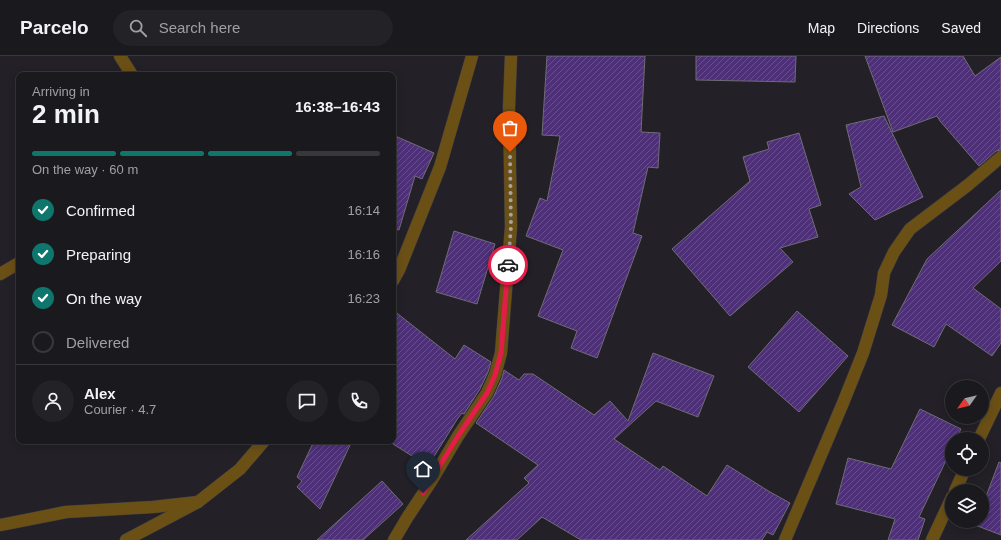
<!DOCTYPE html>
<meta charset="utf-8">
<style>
body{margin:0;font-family:Helvetica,sans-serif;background:#232226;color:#f1f3f6;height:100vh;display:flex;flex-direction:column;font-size:15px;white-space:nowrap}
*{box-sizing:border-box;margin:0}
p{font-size:13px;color:#9fa0a4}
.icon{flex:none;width:22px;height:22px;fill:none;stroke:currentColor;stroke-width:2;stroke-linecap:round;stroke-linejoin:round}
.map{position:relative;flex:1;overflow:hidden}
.side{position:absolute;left:16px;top:16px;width:380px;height:372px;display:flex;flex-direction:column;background:#1a191d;border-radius:8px;box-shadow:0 2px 10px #0003,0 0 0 1px #38383b}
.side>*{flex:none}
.needle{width:26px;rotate:236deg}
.tools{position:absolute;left:945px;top:324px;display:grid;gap:8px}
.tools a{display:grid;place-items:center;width:44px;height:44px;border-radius:50%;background:#1a191d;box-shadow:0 2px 10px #0003,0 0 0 1px #38383b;font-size:20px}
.pin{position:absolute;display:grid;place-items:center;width:34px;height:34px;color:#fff;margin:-41px -17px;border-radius:50% 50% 50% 0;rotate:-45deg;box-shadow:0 0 4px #0007}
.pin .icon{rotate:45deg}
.courier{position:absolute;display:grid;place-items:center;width:40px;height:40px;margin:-20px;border:3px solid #e11d48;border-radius:50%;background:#fff;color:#222;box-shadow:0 1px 5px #0007}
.headline em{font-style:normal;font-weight:700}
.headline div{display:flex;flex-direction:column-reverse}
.headline{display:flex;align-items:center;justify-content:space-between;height:68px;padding:0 16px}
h1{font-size:26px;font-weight:700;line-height:30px}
.bar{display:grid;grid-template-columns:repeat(4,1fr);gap:6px 4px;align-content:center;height:48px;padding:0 16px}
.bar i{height:5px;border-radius:3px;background:#38383b}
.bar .current{background:#0f766e}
.bar p{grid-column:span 4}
.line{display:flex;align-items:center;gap:10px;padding:0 16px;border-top:1px solid #38383b}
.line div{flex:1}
.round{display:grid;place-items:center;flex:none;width:42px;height:42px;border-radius:21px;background:#232226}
ol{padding:0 16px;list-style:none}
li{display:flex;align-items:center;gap:12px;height:44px}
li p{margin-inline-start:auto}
li .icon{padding:4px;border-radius:50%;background:#0f766e;color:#fff;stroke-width:4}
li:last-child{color:#9fa0a4}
li i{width:22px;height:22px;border:2px solid #38383b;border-radius:50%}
header{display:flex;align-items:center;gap:24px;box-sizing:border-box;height:56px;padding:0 20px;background:#1a191d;border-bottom:1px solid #38383b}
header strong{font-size:19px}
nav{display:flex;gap:22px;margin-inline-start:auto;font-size:14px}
.search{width:280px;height:36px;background:#232226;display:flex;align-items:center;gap:10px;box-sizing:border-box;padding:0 14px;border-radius:22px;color:#9fa0a4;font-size:15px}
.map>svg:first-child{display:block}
</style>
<header>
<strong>Parcelo</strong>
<div class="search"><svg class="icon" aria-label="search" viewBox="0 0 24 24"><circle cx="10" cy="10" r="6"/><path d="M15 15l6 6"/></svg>Search here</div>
<nav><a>Map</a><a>Directions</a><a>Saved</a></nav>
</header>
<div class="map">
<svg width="1001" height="484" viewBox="0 0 1001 484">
<defs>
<pattern id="building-hatch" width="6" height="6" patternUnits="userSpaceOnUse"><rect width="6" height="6" fill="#4e3079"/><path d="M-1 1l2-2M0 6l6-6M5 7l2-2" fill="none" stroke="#684e8c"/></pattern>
</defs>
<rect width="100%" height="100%" fill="#232127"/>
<g fill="url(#building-hatch)" stroke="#6f6c74">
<path d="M547,0H645L641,76L660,77L658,112L648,111L633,177L642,180L597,302L571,292L577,275L538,260L563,194L526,180L540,142L547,145L560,80L542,79Z"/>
<path d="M696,0H796L795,26L696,24Z"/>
<path d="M865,0H963L975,20L1001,1V94L996,95L979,110L940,65L937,60L893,76Z"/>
<path d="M884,60L923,141L875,164L849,138L861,131L846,69Z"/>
<path d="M799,77L821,149L809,153L818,181L780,192L793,206L730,260L672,193L750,125L743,101L769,93L767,86Z"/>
<path d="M393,79L434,97L422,123L415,120L399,174L393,173Z"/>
<path d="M1001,134V205L973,232L1001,253V287L992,300L946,268L934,291L892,269L927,203Z"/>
<path d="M454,175L495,188L477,248L436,236Z"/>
<path d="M393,254L455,303L464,289L491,306L488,316L480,333L464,358L462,357L458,362L428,410L393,388Z"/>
<path d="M797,255L848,300L799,356L748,311Z"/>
<path d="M653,297L714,320L698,361L656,345L614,383L660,414L663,410L707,440L727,409L770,436L790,447L773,479L767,476L762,484H581L542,461L517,484H466L529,427L524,422L538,409L476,367L494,340L502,322L504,314L519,324L524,318H533L594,359L610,345L628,365Z"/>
<path d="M920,353L961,373L956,383H952V392L919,461L925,463L918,484H888L895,463L836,448L848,402L891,413Z"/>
<path d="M314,385H352L320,453L297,431L302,425L297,421Z"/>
<path d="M999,406L1001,407V479L975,469L976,465H982V451Z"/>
<path d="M382,425L403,448L363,484H317Z"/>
</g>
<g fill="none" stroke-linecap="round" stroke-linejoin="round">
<g stroke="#3f3d43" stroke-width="13">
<g id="minor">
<path d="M120,0L132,19"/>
<path d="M0,218L19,207"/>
<path d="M393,225L399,214L440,111L472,0"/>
<path d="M979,383L1001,337"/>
<path d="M955,435L965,413"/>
<path d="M0,469L66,456L153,451L198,446"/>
<path d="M126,484L198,446L240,413L264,385"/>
<path d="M394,484L407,462L432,424L458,380L487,337L495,319L501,297L511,171L509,51L511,0"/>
<path d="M785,484L843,347L863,297L881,239L884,217L894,196L910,173L968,129L1001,101"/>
<path d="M932,484L952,441"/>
</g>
</g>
<use href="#minor" stroke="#6b5016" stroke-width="12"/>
</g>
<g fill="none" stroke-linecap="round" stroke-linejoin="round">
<path stroke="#a5a4a8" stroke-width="4" stroke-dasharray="0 7.2" d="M508,209L511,171L510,96"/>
<path stroke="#e11d48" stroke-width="5" d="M423,437L458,380L487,337L495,319L501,297L508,209"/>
</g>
</svg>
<div class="tools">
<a><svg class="needle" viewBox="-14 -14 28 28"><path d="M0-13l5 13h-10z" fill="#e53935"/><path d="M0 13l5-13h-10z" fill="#9fa0a4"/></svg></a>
<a><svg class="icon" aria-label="locate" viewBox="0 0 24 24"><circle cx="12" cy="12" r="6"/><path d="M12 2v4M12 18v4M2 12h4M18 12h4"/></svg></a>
<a><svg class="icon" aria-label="layers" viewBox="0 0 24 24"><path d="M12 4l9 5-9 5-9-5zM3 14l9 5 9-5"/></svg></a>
</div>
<div class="pin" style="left:510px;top:96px;background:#ea580c"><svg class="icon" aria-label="bag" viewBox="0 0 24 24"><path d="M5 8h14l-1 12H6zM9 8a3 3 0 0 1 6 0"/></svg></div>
<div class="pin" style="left:423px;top:437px;background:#1f2937"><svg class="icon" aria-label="home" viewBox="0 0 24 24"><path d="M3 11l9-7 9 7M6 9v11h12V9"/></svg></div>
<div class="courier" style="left:508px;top:209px"><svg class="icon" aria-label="car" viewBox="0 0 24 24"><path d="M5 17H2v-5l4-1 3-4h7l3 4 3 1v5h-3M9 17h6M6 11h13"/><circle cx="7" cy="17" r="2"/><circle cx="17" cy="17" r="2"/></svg></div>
<section class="side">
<div class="headline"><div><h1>2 min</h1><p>Arriving in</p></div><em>16:38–16:43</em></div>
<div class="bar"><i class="current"></i><i class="current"></i><i class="current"></i><i></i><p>On the way · 60 m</p></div>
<ol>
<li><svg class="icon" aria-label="check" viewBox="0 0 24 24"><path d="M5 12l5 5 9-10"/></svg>Confirmed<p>16:14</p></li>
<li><svg class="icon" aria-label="check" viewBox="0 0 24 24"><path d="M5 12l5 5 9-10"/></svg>Preparing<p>16:16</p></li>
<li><svg class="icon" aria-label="check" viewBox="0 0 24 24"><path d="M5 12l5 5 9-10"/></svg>On the way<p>16:23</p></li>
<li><i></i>Delivered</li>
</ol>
<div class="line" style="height:72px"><a class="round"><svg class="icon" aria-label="person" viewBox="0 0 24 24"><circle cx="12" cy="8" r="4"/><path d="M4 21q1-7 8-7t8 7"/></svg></a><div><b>Alex</b><p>Courier · 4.7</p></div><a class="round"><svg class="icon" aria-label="chat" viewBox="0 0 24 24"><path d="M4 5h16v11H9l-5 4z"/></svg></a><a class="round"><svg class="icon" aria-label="phone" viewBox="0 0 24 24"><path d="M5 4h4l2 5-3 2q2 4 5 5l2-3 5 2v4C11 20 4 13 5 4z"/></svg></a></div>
</section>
</div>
